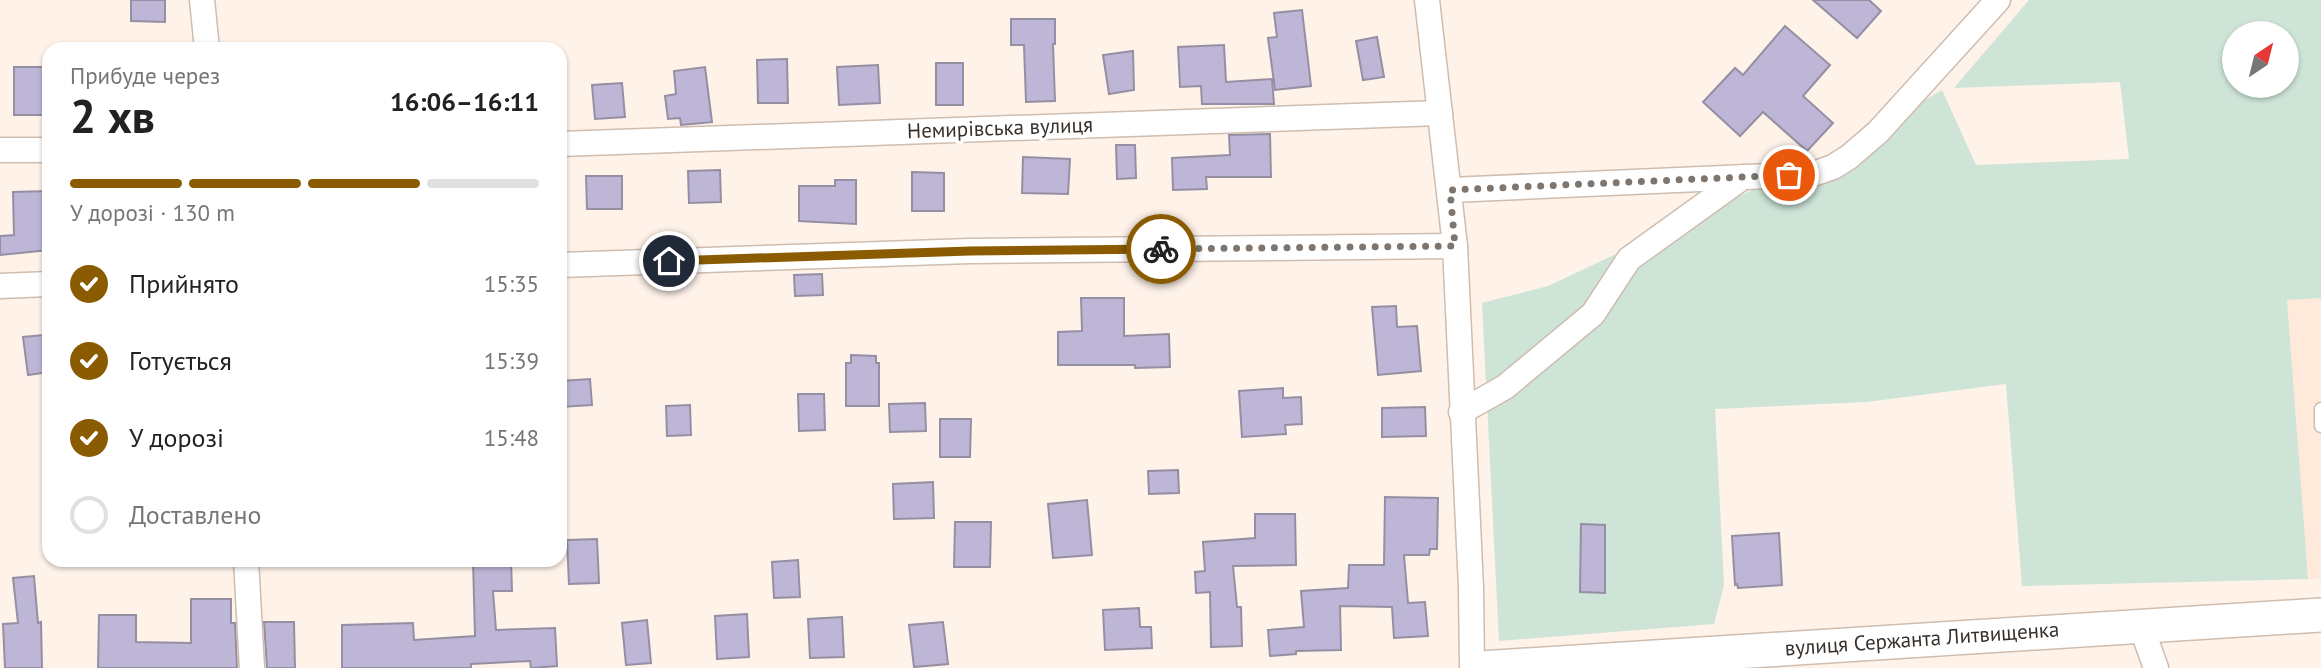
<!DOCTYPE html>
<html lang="uk">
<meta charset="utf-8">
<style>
body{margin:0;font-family:"PT Sans",sans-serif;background:#f2f2f2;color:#222;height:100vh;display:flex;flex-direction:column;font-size:26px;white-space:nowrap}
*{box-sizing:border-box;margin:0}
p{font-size:23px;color:#767676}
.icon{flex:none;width:38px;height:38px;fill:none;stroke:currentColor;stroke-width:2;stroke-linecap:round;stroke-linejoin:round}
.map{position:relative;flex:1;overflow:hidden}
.panel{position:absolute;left:42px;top:42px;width:525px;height:525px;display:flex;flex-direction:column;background:#fff;border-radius:21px;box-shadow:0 2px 5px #0004}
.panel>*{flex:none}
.needle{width:46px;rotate:35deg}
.fabs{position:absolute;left:2222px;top:21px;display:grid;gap:14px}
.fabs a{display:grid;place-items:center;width:77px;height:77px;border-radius:50%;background:#fff;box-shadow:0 2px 5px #0004;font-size:35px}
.pin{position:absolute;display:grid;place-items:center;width:60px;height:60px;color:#fff;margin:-30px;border:4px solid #fff;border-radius:50%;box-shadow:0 2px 7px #0007}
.courier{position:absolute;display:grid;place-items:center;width:70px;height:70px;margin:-35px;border:5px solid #8a5b00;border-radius:50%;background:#fff;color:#222;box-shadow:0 2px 9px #0007}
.headline em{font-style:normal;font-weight:800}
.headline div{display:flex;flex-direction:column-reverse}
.headline{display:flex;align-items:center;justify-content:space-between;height:119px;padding:0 28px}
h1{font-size:46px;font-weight:800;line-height:52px}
.bar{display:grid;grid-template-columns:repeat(4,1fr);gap:10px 7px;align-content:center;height:84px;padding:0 28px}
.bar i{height:9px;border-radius:5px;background:#e0e0e0}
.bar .on{background:#8a5b00}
.bar p{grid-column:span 4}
ol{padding:0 28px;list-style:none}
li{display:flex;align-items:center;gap:21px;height:77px}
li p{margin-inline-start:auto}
li .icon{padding:7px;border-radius:50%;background:#8a5b00;color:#fff;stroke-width:4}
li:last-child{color:#767676}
li i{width:38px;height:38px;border:4px solid #e0e0e0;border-radius:50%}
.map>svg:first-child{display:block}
</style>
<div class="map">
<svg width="2321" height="668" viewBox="0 0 2321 668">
<rect width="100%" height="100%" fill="#fef2e9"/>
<path fill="#fee9da" d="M2321,298V579H2308L2287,300Z"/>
<path fill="#cde4d7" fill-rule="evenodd" d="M2029,0H2321V298L2287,300L2308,579L2022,586L2006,384L1866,402L1715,409L1724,585L1714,624L1499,641L1482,303L1548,286L1842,148L1942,90L1976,165L2129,159L2120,82L1954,88ZM2235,33H2287V86H2235Z"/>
<g fill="#beb6d6" stroke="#948fa3" stroke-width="2">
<path d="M131,0H165V22L131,21Z"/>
<path d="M1813,0H1869L1881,11L1857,38Z"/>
<path d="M1302,10L1311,86L1275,90L1268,38L1277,37L1274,13Z"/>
<path d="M1011,19H1055V44H1053L1055,101L1026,102L1024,45H1011Z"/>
<path d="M1785,26L1830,65L1803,96L1833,123L1807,151L1763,112L1740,136L1703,102L1735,68L1743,75Z"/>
<path d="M1377,37L1384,77L1363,80L1356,41Z"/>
<path d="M1224,45L1226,82L1272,79L1274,104H1202L1201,86L1180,87L1178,47Z"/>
<path d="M1133,51L1134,90L1109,94L1103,55Z"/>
<path d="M787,59L788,103H758L757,60Z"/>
<rect x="936" y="63" width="27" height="42"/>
<path d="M878,65L880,103L839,105L837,67Z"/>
<rect x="14" y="67" width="29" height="48"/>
<path d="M705,67L712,122L681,125L680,118L668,119L665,96L676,94L674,71Z"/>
<path d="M622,83L625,117L595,119L592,85Z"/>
<path d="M1270,134L1271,177H1206L1207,189L1173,190L1172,158L1230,155L1229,135Z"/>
<path d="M1116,145H1135L1136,178L1117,179Z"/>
<path d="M1023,157L1070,159L1068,194L1022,193Z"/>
<path d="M720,170L721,202L689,203L688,171Z"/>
<path d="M912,172L944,173V211H912Z"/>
<path d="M586,176H622V209H587Z"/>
<path d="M835,180H856V224L799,221V186H835Z"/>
<path d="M49,191V250L0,255V236L14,235L13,192Z"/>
<path d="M822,274L823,295L795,296L794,275Z"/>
<path d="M1081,298H1124V336L1169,334L1170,367L1135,368V365H1058V332L1082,331Z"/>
<path d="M1396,306L1397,327L1417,326L1421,371L1378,375L1372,307Z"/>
<path d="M44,335L49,372L28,375L23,337Z"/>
<path d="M851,355L876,356V363H879V406H846V363H851Z"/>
<path d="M590,379L592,405L560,407V381Z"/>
<path d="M1283,388V398L1301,397L1302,424L1285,425L1286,434L1242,437L1239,391Z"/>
<path d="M798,394H824L825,430L799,431Z"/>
<path d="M925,403L926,431L890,432L889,404Z"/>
<path d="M690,405L691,435L667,436L666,406Z"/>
<path d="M1425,407L1426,436L1382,437V408Z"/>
<path d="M940,419H971L970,457H940Z"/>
<path d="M1178,470L1179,493L1149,494L1148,471Z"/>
<path d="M933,482L934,518L894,519L893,484Z"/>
<path d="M1385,497L1438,498L1437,549H1430L1429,555H1404L1408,603L1425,602L1428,636L1394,638L1392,607L1340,606L1341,650L1296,651V654L1270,656L1268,630L1304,627L1301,591L1348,588L1349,565H1384Z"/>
<path d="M1087,500L1092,555L1053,558L1048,504Z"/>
<path d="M1255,514H1295L1296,565L1233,566L1237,607H1241L1242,646L1211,647L1210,592L1196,593L1195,572L1205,571L1203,542L1255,538Z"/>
<path d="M955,522H991L990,567H954Z"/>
<path d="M1581,524L1605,525V593L1580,592Z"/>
<path d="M1779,533L1782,585L1738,588L1737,584L1735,585L1732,536Z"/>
<path d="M597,539L599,583L569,584L567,540Z"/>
<path d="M473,560H511L512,591H493L496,630L555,628L557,666L531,668L530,661L471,664V668H342V625L413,623L414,640L475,636Z"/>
<path d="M798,560L800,597L774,598L772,562Z"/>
<path d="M34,576L38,623L41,622L42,668H5L3,624L18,623L13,578Z"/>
<path d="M191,599H231V623H235L237,668H98L99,615H136V642L191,643Z"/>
<path d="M1139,608L1140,627H1151L1152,648L1105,650L1103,610Z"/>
<path d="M747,614L749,657L717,659L715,616Z"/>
<path d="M842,617L844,657L810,658L808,619Z"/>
<path d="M647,620L651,663L626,665L622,623Z"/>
<path d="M264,622H294L295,668H267Z"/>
<path d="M943,622L948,664L914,667L909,625Z"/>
</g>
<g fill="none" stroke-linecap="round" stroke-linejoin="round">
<g stroke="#cfbdaf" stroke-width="15">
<path id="service" d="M2321,409V426"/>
</g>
<g stroke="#cfbdaf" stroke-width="27">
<g id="minor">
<path d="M202,0L207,49"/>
<path d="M1427,0L1455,246L1471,588L1472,668"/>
<path d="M560,144L1440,113"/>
<path d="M0,150H49"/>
<path d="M1450,190L1789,175L1816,173L1833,167L1849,157L1878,132L1998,0"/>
<path d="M560,265L970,251L1455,246"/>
<path d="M0,286L49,284"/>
<path d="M1461,412L1505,387L1593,314L1629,259L1743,177"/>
<path d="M246,560L252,668"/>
<path d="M2141,626L2156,668"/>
</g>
</g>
<g stroke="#cfbdaf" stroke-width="36">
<path id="secondary" d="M1480,668L2321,615"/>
</g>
<use href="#service" stroke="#fff" stroke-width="12"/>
<use href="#minor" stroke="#fff" stroke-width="24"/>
<use href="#secondary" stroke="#fff" stroke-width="33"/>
</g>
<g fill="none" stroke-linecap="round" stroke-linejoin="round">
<path stroke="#7d756e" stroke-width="7" stroke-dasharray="0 12.6" d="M1161,249L1455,246L1450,190L1789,175"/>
<path stroke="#8a5b00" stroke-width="9" d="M669,261L970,251L1161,249"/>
</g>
<g text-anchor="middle" stroke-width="7" stroke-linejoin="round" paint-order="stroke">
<g font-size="21" fill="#38312b" stroke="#fff">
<text transform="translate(1000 128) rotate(-2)" y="7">Немирівська вулиця</text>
<text transform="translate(1922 639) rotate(-4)" y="7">вулиця Сержанта Литвищенка</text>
</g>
</g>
</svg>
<div class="fabs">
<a><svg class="needle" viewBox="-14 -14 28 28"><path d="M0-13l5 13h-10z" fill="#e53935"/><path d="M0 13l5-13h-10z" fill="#767676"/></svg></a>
</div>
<div class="pin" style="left:1789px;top:175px;background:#ea580c"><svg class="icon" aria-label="bag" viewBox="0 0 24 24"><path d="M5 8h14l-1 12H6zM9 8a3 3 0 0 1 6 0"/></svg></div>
<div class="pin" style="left:669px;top:261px;background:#1f2937"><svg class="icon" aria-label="home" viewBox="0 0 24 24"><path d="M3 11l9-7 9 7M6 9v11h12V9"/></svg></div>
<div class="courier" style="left:1161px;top:249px"><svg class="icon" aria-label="bike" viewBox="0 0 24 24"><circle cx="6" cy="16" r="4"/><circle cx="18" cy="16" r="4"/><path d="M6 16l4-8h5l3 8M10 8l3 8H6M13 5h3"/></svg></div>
<section class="panel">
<div class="headline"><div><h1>2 хв</h1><p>Прибуде через</p></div><em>16:06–16:11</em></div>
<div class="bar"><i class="on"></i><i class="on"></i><i class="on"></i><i></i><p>У дорозі · 130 m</p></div>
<ol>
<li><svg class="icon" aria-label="check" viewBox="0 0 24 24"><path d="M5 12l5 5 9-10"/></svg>Прийнято<p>15:35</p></li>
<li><svg class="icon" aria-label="check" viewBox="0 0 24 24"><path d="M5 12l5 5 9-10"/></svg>Готується<p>15:39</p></li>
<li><svg class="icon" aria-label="check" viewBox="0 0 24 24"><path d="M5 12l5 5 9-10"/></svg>У дорозі<p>15:48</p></li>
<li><i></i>Доставлено</li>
</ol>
</section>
</div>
